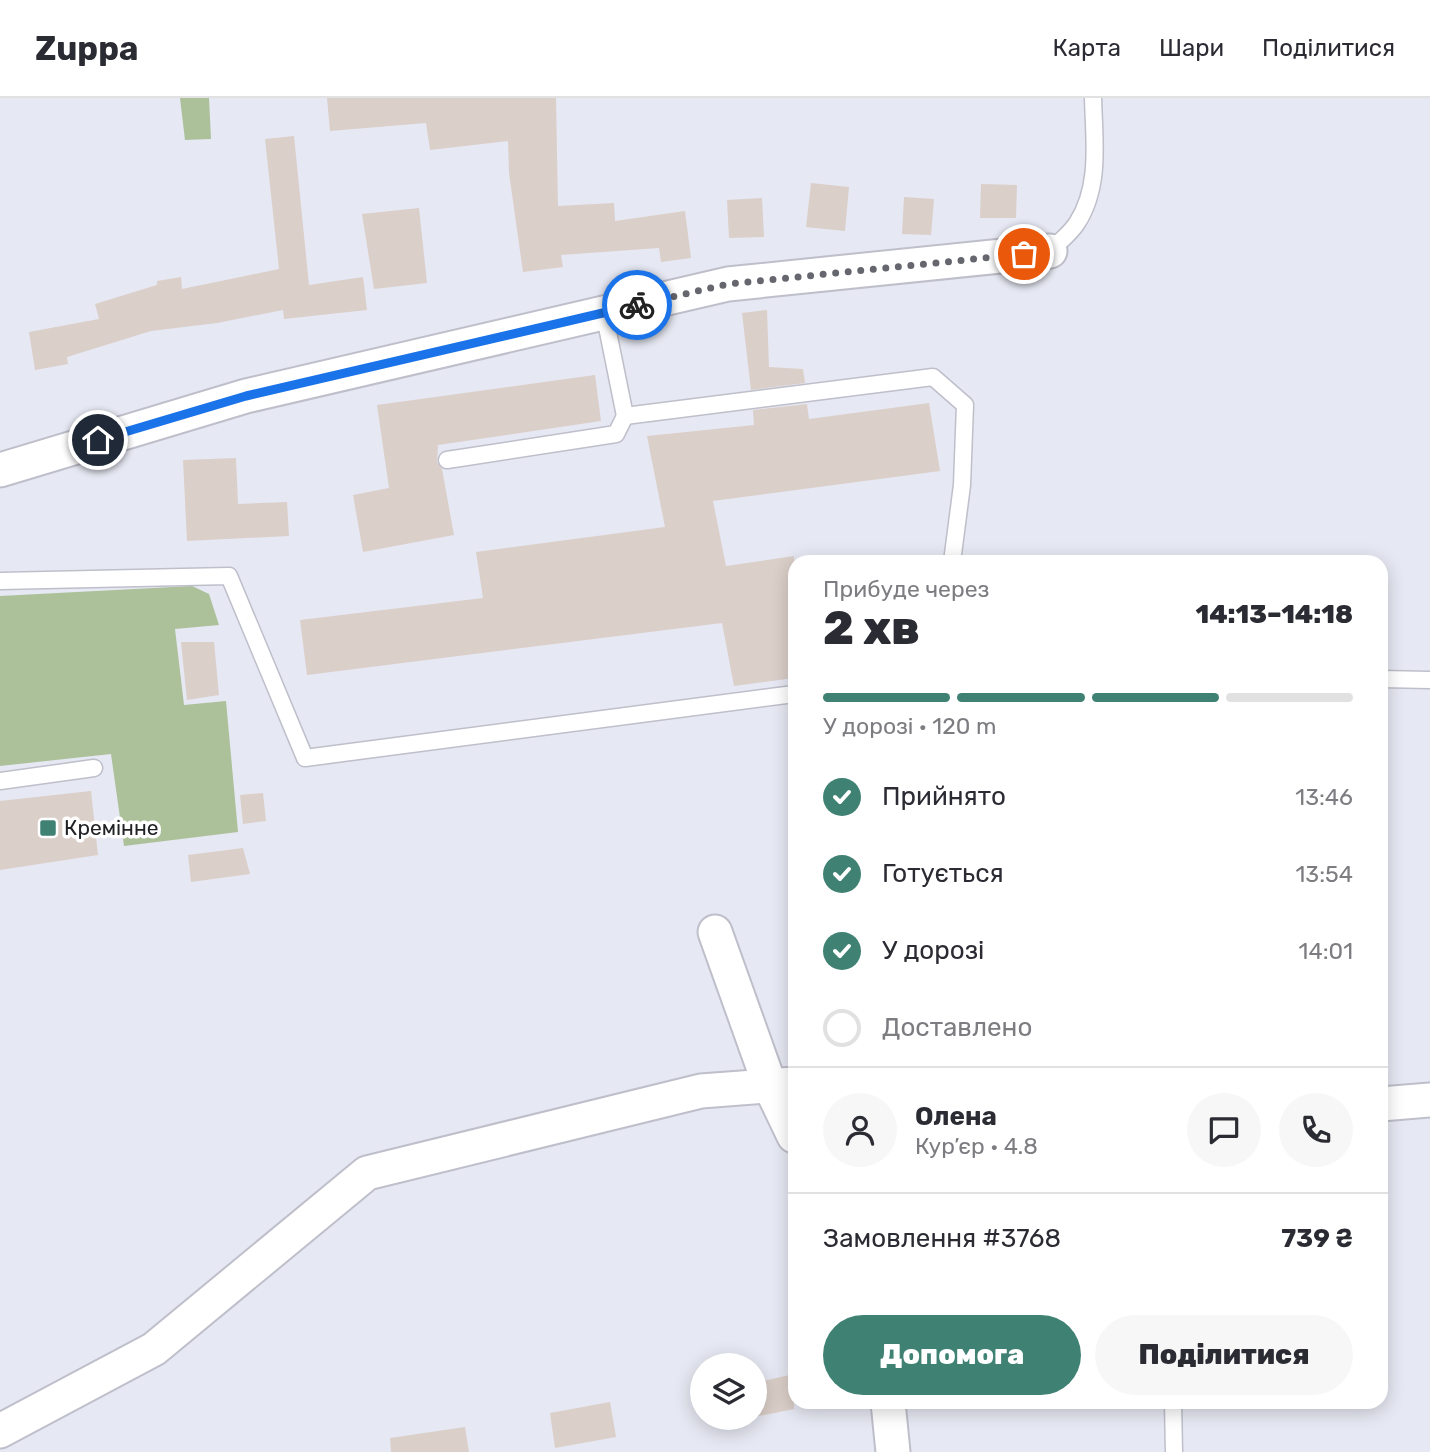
<!DOCTYPE html>
<html lang="uk">
<meta charset="utf-8">
<style>
body{margin:0;font-family:Rubik,sans-serif;background:#f7f7f7;color:#2b2b33;height:100vh;display:flex;flex-direction:column;font-size:26px;white-space:nowrap}
*{box-sizing:border-box;margin:0}
p{font-size:23px;color:#7c7c81}
.icon{flex:none;width:38px;height:38px;fill:none;stroke:currentColor;stroke-width:2;stroke-linecap:round;stroke-linejoin:round}
.map{position:relative;flex:1;overflow:hidden}
.drawer{position:absolute;left:788px;top:457px;width:600px;height:854px;display:flex;flex-direction:column;background:#fff;border-radius:21px;box-shadow:0 4px 18px #0003}
.drawer>*{flex:none}
.buttons{position:absolute;left:690px;top:1255px;display:grid;gap:14px}
.buttons a{display:grid;place-items:center;width:77px;height:77px;border-radius:50%;background:#fff;box-shadow:0 4px 18px #0003;font-size:35px}
.pin{position:absolute;display:grid;place-items:center;width:60px;height:60px;color:#fff;margin:-30px;border:4px solid #fff;border-radius:50%;box-shadow:0 2px 7px #0007}
.courier{position:absolute;display:grid;place-items:center;width:70px;height:70px;margin:-35px;border:5px solid #1a73e8;border-radius:50%;background:#fff;color:#222;box-shadow:0 2px 9px #0007}
.headline em{font-style:normal;font-weight:800}
.headline div{display:flex;flex-direction:column-reverse}
.headline{display:flex;align-items:center;justify-content:space-between;height:119px;padding:0 35px}
h1{font-size:46px;font-weight:800;line-height:52px}
.bar{display:grid;grid-template-columns:repeat(4,1fr);gap:10px 7px;align-content:center;height:84px;padding:0 35px}
.bar i{height:9px;border-radius:5px;background:#e1e1e2}
.bar .selected{background:#3f8173}
.bar p{grid-column:span 4}
.line{display:flex;align-items:center;gap:18px;padding:0 35px;border-top:2px solid #e1e1e2}
.line div{flex:1}
.round{display:grid;place-items:center;flex:none;width:74px;height:74px;border-radius:37px;background:#f7f7f7}
ol{padding:0 35px;list-style:none}
li{display:flex;align-items:center;gap:21px;height:77px}
li p{margin-inline-start:auto}
li .icon{padding:7px;border-radius:50%;background:#3f8173;color:#fff;stroke-width:4}
li:last-child{color:#7c7c81}
li i{width:38px;height:38px;border:4px solid #e1e1e2;border-radius:50%}
.button{display:flex;gap:14px;margin-top:auto;padding:14px 35px}
.button a{flex:1;height:80px;border-radius:42px;background:#3f8173;color:#fff;font-size:28px;font-weight:800;line-height:80px;text-align:center}
.button a+a{background:#f7f7f7;color:#2b2b33}
header{display:flex;align-items:center;gap:42px;box-sizing:border-box;height:98px;padding:0 35px;background:#fff;border-bottom:2px solid #e1e1e2}
header strong{font-size:33px}
nav{display:flex;gap:38px;margin-inline-start:auto;font-size:24px}
.map>svg:first-child{display:block}
</style>
<header>
<strong>Zuppa</strong>
<nav><a>Карта</a><a>Шари</a><a>Поділитися</a></nav>
</header>
<div class="map">
<svg width="1430" height="1354" viewBox="0 0 1430 1354">
<rect width="100%" height="100%" fill="#e6e8f3"/>
<g fill="#acc19a">
<path d="M180,0H209L211,41L185,42Z"/>
<path d="M192,488L209,496L219,527L175,531L184,607L226,603L238,734L124,748L111,656L0,668V498Z"/>
</g>
<g fill="#dbcfc9">
<path d="M327,0H556L558,108L614,105L615,123L685,113L691,160L661,164L659,150L561,157L563,169L523,174L509,75L508,43L430,52L426,25L330,33Z"/>
<path d="M294,38L309,187L363,179L367,212L284,221L283,212L217,225L151,233L67,259L68,266L35,272L29,234L99,221L95,206L157,187V183L181,179L182,191L279,171L265,41Z"/>
<path d="M811,85L849,89L845,133L806,129Z"/>
<path d="M981,86L1017,87L1016,120H980Z"/>
<path d="M904,99L934,101L931,137L902,136Z"/>
<path d="M762,100L764,139L729,140L727,102Z"/>
<path d="M419,110L427,185L374,191L362,116Z"/>
<path d="M767,212L769,269L803,271L805,285L751,292L742,215Z"/>
<path d="M595,277L601,323L438,347L437,364L442,371L454,437L363,454L353,397L389,390L377,307Z"/>
<path d="M929,305L940,373L713,403L726,468L794,458V580L734,588L722,525L307,577L300,522L483,500L476,454L665,429L647,338L754,327L753,312L807,306L809,321Z"/>
<path d="M236,360L238,406L287,404L289,438L187,443L183,362Z"/>
<path d="M181,544H214L219,597L187,602Z"/>
<path d="M91,693L98,757L0,772V703Z"/>
<path d="M263,695L266,723L243,726L240,697Z"/>
<path d="M243,750L250,776L191,784L188,757Z"/>
<path d="M794,1276V1311L754,1319V1285Z"/>
<path d="M610,1304L616,1339L555,1350L550,1315Z"/>
<path d="M465,1329L469,1354H391L390,1340Z"/>
</g>
<g fill="none" stroke-linecap="round" stroke-linejoin="round">
<g stroke="#bebfca" stroke-width="19">
<g id="lane">
<path d="M1050,153C1059,144 1071,135 1077,125C1101,88 1094,42 1093,0"/>
<path d="M604,214L625,318L933,279L965,307L962,387L952,464"/>
<path d="M447,362L616,336L625,318"/>
<path d="M0,483L229,478L305,660L794,596"/>
<path d="M1381,581L1430,582"/>
<path d="M0,683L94,670"/>
<path d="M1173,1304L1174,1354"/>
</g>
</g>
<g stroke="#bebfca" stroke-width="37">
<g id="street">
<path d="M0,372L246,298L728,186L1050,153"/>
<path d="M715,834L770,988L794,1038"/>
<path d="M1381,1006L1430,1002"/>
<path d="M888,1304L893,1354"/>
<path d="M0,1333L154,1251L367,1075L701,993L794,986"/>
</g>
</g>
<use href="#lane" stroke="#fff" stroke-width="16"/>
<use href="#street" stroke="#fff" stroke-width="33"/>
</g>
<g fill="none" stroke-linecap="round" stroke-linejoin="round">
<path stroke="#66676e" stroke-width="7" stroke-dasharray="0 12.6" d="M637,207L728,186L1024,156"/>
<path stroke="#1a73e8" stroke-width="9" d="M98,342L246,298L637,207"/>
</g>
<rect fill="#3f8173" stroke="#fff" stroke-width="2.5" x="39" y="721" width="18" height="18" rx="3.5"/>
<g text-anchor="middle" stroke-width="7" stroke-linejoin="round" paint-order="stroke">
<g font-size="21" fill="#212226" stroke="#fff" text-anchor="start">
<text x="64" y="737">Кремінне</text>
</g>
</g>
</svg>
<div class="buttons">
<a><svg class="icon" aria-label="layers" viewBox="0 0 24 24"><path d="M12 4l9 5-9 5-9-5zM3 14l9 5 9-5"/></svg></a>
</div>
<div class="pin" style="left:1024px;top:156px;background:#ea580c"><svg class="icon" aria-label="bag" viewBox="0 0 24 24"><path d="M5 8h14l-1 12H6zM9 8a3 3 0 0 1 6 0"/></svg></div>
<div class="pin" style="left:98px;top:342px;background:#1f2937"><svg class="icon" aria-label="home" viewBox="0 0 24 24"><path d="M3 11l9-7 9 7M6 9v11h12V9"/></svg></div>
<div class="courier" style="left:637px;top:207px"><svg class="icon" aria-label="bike" viewBox="0 0 24 24"><circle cx="6" cy="16" r="4"/><circle cx="18" cy="16" r="4"/><path d="M6 16l4-8h5l3 8M10 8l3 8H6M13 5h3"/></svg></div>
<section class="drawer">
<div class="headline"><div><h1>2 хв</h1><p>Прибуде через</p></div><em>14:13–14:18</em></div>
<div class="bar"><i class="selected"></i><i class="selected"></i><i class="selected"></i><i></i><p>У дорозі · 120 m</p></div>
<ol>
<li><svg class="icon" aria-label="check" viewBox="0 0 24 24"><path d="M5 12l5 5 9-10"/></svg>Прийнято<p>13:46</p></li>
<li><svg class="icon" aria-label="check" viewBox="0 0 24 24"><path d="M5 12l5 5 9-10"/></svg>Готується<p>13:54</p></li>
<li><svg class="icon" aria-label="check" viewBox="0 0 24 24"><path d="M5 12l5 5 9-10"/></svg>У дорозі<p>14:01</p></li>
<li><i></i>Доставлено</li>
</ol>
<div class="line" style="height:126px"><a class="round"><svg class="icon" aria-label="person" viewBox="0 0 24 24"><circle cx="12" cy="8" r="4"/><path d="M4 21q1-7 8-7t8 7"/></svg></a><div><b>Олена</b><p>Кур’єр · 4.8</p></div><a class="round"><svg class="icon" aria-label="chat" viewBox="0 0 24 24"><path d="M4 5h16v11H9l-5 4z"/></svg></a><a class="round"><svg class="icon" aria-label="phone" viewBox="0 0 24 24"><path d="M5 4h4l2 5-3 2q2 4 5 5l2-3 5 2v4C11 20 4 13 5 4z"/></svg></a></div>
<div class="line" style="height:91px"><div>Замовлення #3768</div><b>739 ₴</b></div>
<div class="button"><a>Допомога</a><a>Поділитися</a></div>
</section>
</div>
